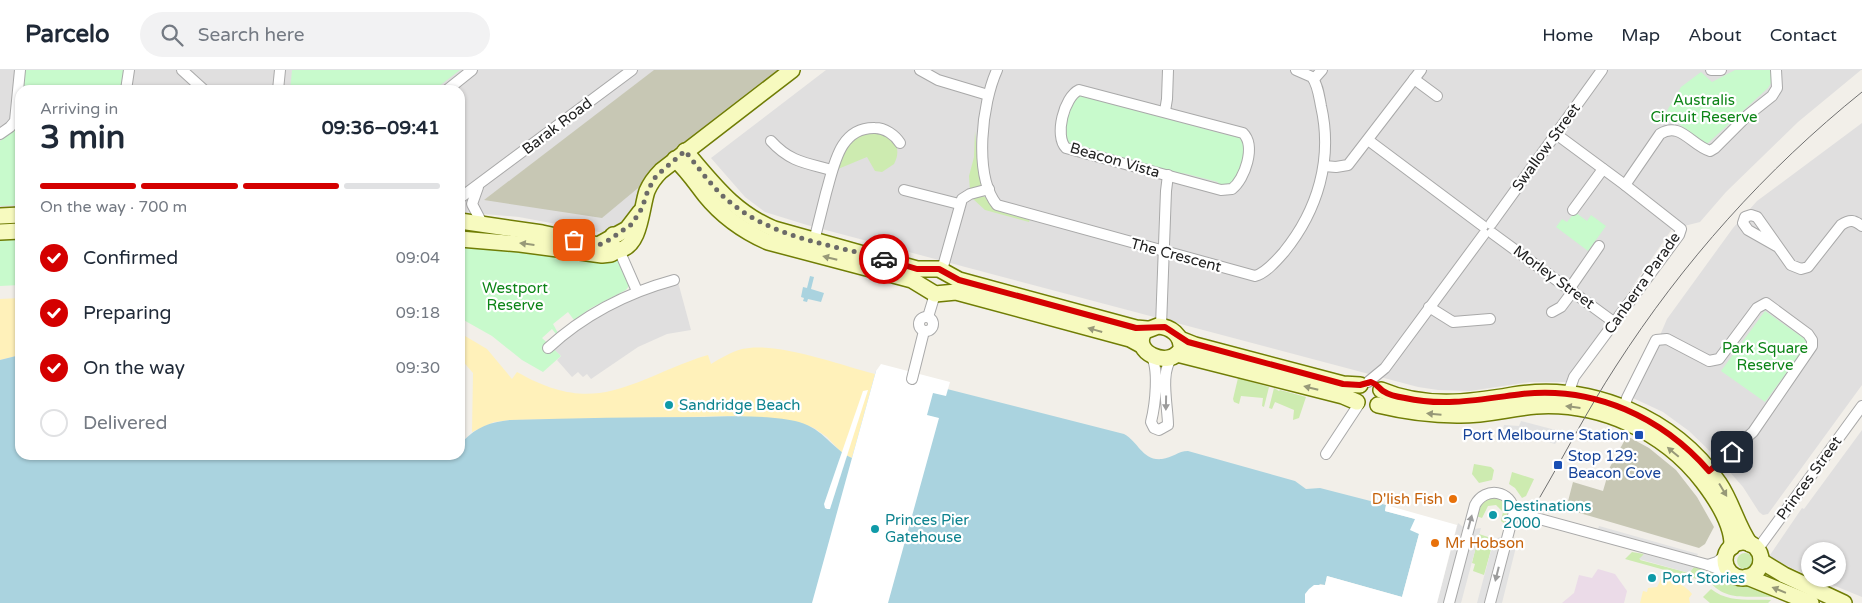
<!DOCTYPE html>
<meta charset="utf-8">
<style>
body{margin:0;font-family:"Varela Round",sans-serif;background:#f2f2f3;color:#1f2937;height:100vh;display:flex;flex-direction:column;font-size:19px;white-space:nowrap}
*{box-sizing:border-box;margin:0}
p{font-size:16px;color:#747a83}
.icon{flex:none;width:28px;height:28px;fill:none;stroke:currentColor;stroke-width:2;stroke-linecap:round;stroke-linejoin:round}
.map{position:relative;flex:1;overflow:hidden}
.details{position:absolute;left:15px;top:15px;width:450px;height:375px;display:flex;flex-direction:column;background:#fff;border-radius:15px;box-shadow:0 1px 4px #0004}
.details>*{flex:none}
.tools{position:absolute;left:1801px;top:472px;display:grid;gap:10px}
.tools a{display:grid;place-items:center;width:45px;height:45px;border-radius:50%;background:#fff;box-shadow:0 1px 4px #0004;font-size:25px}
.pin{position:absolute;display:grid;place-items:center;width:42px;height:42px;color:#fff;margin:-21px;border-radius:10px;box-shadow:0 2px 8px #0006}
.courier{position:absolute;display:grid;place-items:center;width:50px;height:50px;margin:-25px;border:4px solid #d40000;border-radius:50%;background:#fff;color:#222;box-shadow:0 1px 6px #0007}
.head em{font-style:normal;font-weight:700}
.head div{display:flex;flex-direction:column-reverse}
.head{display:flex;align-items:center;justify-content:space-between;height:85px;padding:0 25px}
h1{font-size:32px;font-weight:700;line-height:38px}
.bar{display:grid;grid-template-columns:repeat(4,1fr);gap:8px 5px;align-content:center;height:60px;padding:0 25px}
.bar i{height:6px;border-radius:4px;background:#e0e1e3}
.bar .current{background:#d40000}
.bar p{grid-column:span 4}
ol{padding:0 25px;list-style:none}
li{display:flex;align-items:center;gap:15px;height:55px}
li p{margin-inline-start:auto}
li .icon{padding:5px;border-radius:50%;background:#d40000;color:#fff;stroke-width:4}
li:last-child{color:#747a83}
li i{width:28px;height:28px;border:2px solid #e0e1e3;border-radius:50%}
header{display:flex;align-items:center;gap:30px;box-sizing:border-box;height:70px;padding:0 25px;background:#fff;border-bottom:1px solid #e0e1e3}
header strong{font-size:24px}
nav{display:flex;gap:28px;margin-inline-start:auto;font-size:18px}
.search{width:350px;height:45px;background:#f2f2f3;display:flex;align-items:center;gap:12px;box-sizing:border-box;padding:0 18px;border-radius:28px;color:#747a83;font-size:19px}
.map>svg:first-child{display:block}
</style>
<header>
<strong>Parcelo</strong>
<div class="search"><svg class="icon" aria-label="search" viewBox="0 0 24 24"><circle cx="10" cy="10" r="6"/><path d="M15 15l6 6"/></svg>Search here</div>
<nav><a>Home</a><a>Map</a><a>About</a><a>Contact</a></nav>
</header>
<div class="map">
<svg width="1862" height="533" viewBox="0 0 1862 533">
<rect width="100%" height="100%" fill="#f2efe9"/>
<g fill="#e0dfdf">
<path d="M0,0H778L656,92L637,128L629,153L604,163L519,147L460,142V20H20V139H0Z"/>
<path d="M826,0H1861L1798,52L1726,122L1700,152L1672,159L1567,312H1530L1470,321L1438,320L1418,317L807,155L765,142L745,127L711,88Z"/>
<path d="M1862,53V315L1768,444L1763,445L1759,442L1743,417L1720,391L1689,361L1663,342L1633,328L1667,249L1733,158L1757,131Z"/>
<path d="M678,212L691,260L667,264L638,277L591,309L587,304L583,307L578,302L572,307L557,290L561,286L553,279L580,256L622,233L650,221Z"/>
<path d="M1862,360V527L1818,509H1838V481H1810V506L1768,488L1802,438L1804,439Z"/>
</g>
<path fill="#ebdbe8" d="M1598,499L1615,504L1627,521L1624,533H1562L1574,523L1579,505L1592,508Z"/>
<g fill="#c7c7b4">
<path d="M654,0H780L602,148L484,130Z"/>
<path d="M1627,366L1649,378L1676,400L1697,427L1714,457L1705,474L1699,478L1566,439L1573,412L1603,421L1610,397Z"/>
</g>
<g fill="#cdebb0">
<path d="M975,61L979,104H982L983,110L979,118L970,121L969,106L974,87Z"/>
<path d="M868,62C872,62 880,62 884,64C897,69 901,82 894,94L882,102L875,101L867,87L838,99L849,71Z"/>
<path d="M980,126L986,127L989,133L996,140L1030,149L1029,152L985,140L972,128Z"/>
<path d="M1238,308L1269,317L1264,337L1262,336L1263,328L1241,326L1239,334L1234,332L1233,329Z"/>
<path d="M1274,318L1279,321L1280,320L1306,327L1299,348L1293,350L1294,340L1275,332L1272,339L1269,338Z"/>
<path d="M1474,394L1491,397L1494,400L1492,410L1479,413L1472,404Z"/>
<path d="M1512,402L1534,409L1526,426L1522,428L1515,418L1509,414Z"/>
<path d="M1494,427L1503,430L1510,439L1507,455L1501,451L1503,442L1496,435L1488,436L1482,448L1476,446C1480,435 1483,430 1494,427Z"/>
<path d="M1479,464L1494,469L1484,505L1473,501L1475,494L1472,493Z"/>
<path d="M1632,482L1644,484L1640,490L1689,503L1694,497L1705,500L1703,506L1697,509L1625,489Z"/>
<circle cx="1745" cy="491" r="8"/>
<path d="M1708,501L1735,513L1748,514L1773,524L1772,527C1745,525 1724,533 1706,507Z"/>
<path d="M1711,519C1728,533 1750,529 1771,530L1768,533H1710L1703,527Z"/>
</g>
<g fill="#fff1ba">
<path d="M20,228V285L0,290V229Z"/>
<path d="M460,263L487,279L512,309L517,302C594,346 626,314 698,288L708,285L711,294C721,288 731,282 742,279C776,271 840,295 875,304L852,388L842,383L827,367L814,358L798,352L738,346L510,350L494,352L472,362L473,303L460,288Z"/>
<path d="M1662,507C1674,511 1684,514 1692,524L1689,528L1690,533H1640L1643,521L1647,522L1648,518L1657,517Z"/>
</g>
<g fill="#c8facc">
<path d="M24,0H124L122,20H22Z"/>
<path d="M292,0H460L434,20H290Z"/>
<path d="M1735,0H1772L1774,8L1768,18L1707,74L1665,44L1681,17L1701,2L1712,12Z"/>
<path d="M1078,25L1231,66L1232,64L1241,67C1248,83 1241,101 1232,115H1218V112L1183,103L1181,105L1144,95V93L1067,73C1062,57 1066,38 1078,25Z"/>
<path d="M20,39V135L0,136V71C13,61 18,56 20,39Z"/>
<path d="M1575,142L1587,151L1591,145L1606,156L1588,181L1556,157L1562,149L1567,152Z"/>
<path d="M20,169V215L0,216V170Z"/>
<path d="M460,176L527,182L583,192C590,188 612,184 618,190C623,195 628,209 629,216L626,220L591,238L574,250L568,242L553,254L558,263L556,264L552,259L542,268L561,286L543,302L522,290L492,266L460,248Z"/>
<path d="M1765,241L1809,272L1765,332L1721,301Z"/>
</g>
<g fill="#e2e2e2">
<path d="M1521,351L1563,362L1555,374L1503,359L1504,355L1519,356Z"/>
<path d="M1458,453L1463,457L1444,533H1437Z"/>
<path d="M1599,456L1698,484L1697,486L1598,459Z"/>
<path d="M1481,458L1461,533H1454L1474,459Z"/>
<path d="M1501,467L1484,533H1477L1494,469Z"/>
<path d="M1512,467L1517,473L1502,533H1495Z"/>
<path d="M1644,484L1694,497L1689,503L1639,489Z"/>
</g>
<g fill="#aad3df">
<path d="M810,206L814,207L811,219L824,223L821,232L808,229L807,232L803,231L804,228L801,227L803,217L807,218Z"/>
<path d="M20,285V385H460V288L463,291V371C477,357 490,352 510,350C575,348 639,347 704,347C730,346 775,345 799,352C824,359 832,379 852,388L876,301L1124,364C1139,372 1142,391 1162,389C1172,388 1178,381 1188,381L1295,411L1306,419L1320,418L1386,435L1385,441L1415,449L1419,464L1402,527L1327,506L1325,515L1320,514L1305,530V533H0V290Z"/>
</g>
<g fill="#fff">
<path d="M881,294L950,312L946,326L933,323L927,345L939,348L888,533H812L876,301Z"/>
<path d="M868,320L830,439H827L825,438L824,434L863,321Z"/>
<path d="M1386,435L1457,455L1437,533H1305V524L1309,519L1314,515H1325L1327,506L1402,527L1419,464L1410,460L1415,449L1385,441Z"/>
</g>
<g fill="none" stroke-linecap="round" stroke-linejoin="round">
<g stroke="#a9a9a9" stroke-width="12">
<g id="street">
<path d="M182,0L204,20"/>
<path d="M920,0L938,10L988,25"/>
<path d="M997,0C982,33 973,105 997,135L1255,206C1266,203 1277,190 1284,182C1318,140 1333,89 1321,36C1319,26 1318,15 1312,7L1296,0"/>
<path d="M1711,0H1721"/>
<path d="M1314,9L1322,0"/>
<path d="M1414,9L1437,26"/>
<path d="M126,20L129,0"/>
<path d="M278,20L280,0"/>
<path d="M447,20L472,0"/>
<path d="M1079,20L1243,63C1256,76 1245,109 1232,119L1221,120L1066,78C1054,66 1064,27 1079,20Z"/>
<path d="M1165,41L1167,29L1168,0"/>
<path d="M0,64L10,57L15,51L20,0"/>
<path d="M1556,64L1625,115L1681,159L1679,165L1574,307L1568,324"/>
<path d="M1368,70L1483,156"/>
<path d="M771,71C790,92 806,93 832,100"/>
<path d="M1324,96L1336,97L1348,95L1421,0"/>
<path d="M1625,115L1660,64C1680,51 1691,75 1710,81L1715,78L1748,45L1772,26L1777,18L1776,0"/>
<path d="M478,117L472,134L482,153"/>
<path d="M904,120L959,134"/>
<path d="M460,128L632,0"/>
<path d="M1573,140L1603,99"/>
<path d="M1491,154L1602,0"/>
<path d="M1492,163L1615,253"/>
<path d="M814,171C818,155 822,139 826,123C834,96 839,57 875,58C885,58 895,65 900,73"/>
<path d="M1778,177L1748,160L1743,153L1745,147L1751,145L1757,147L1791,195L1801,199L1808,197L1841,155C1850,149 1854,150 1862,156"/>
<path d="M619,180L637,221"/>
<path d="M942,200L962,129L970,124L989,119"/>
<path d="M1570,218L1599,176"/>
<path d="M1429,237L1453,252L1490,249"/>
<path d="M1552,242L1561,237L1573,221"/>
<circle cx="926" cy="254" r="7"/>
<path d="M928,247L935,224"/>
<path d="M1161,256L1166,121L1168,105"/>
<path d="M548,278C585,244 626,223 674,210"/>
<path d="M1150,284C1160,297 1155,336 1151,352L1154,358L1159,360L1168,355C1168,337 1159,300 1173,287"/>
<path d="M912,309L924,261"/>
<path d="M1368,312L1385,298L1484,164"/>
<path d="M1623,342L1627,328L1656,270L1667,269L1709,291L1719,289L1757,238L1766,233L1808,264L1812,270V276L1753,362L1705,404"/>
<path d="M1326,384L1359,334"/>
<path d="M1514,442L1708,495L1734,505"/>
<path d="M1757,480L1862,336"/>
<path d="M1708,495L1717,492L1726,485"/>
<path d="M1449,533L1475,435C1485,416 1512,420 1514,442L1490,533"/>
</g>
</g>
<g stroke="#707d05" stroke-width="18">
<g id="secondary">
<path d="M685,81C713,113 733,142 774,159L917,199H939L959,210L1136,258L1147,259"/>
<path d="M675,89C687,100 695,112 705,125C722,146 743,161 768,172L912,210L935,224L956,222L1130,269L1141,275"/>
<path d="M0,146L20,145"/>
<path d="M460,151L542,163L598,175L627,159L640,142"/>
<path d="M0,162L20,161"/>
<path d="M613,165L611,172L614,178L619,180C641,176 641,138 647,121C650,114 655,107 661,101L792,0"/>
<path d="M460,169L520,174L602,185L611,184L618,180"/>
<path d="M1158,256C1171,257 1182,265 1181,279C1170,300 1129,282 1145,261Z"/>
<path d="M1180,269L1195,275L1343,314L1360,315"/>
<path d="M1177,284L1343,326L1357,332"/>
<path d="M1381,320C1423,338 1469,333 1513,325C1591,312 1674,348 1719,413C1732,432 1737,456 1750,474"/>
<path d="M1378,335C1403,341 1430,345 1457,345C1484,346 1510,338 1536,336C1600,332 1664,361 1703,412C1716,429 1733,454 1732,477"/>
<circle cx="1743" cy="490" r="18"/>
<path d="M1761,491L1784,505L1844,533"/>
<path d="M1747,507L1811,533"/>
</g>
</g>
<use href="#street" stroke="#fff" stroke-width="10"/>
<use href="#secondary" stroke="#f7fabf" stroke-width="15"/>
<path stroke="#707070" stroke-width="1" d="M1540,427C1565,384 1588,339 1616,296C1683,192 1765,100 1862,22"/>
</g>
<defs><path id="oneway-solid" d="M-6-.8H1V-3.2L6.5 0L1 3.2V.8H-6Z" transform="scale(1.25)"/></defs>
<g fill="#979978">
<use href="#oneway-solid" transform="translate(527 174) rotate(-173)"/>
<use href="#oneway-solid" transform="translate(830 188) rotate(-166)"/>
<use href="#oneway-solid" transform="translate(1095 260) rotate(-164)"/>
<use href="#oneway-solid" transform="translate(1311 318) rotate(-166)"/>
<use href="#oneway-solid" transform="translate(1573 337) rotate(-173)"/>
<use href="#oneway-solid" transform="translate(1434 344) rotate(-175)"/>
<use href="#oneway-solid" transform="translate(1673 382) rotate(-140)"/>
<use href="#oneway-solid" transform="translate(1723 420) rotate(59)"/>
<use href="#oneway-solid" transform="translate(1779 520) rotate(-158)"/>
</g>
<g fill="#9c9c9c">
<use href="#oneway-solid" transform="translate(1166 333) rotate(91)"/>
<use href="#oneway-solid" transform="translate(1470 452) rotate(-75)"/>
<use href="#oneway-solid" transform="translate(1497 504) rotate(104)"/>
</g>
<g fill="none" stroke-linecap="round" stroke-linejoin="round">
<path stroke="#6b6a68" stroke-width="5" stroke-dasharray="0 9" d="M574,170L598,175L606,172L632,154L642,138L648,120L656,106L685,81C699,98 713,119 731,133C774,168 832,175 884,189"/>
<path stroke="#d40000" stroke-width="6" d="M884,189L917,199H939L959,210L1136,258L1165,257L1188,272L1343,314L1360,315L1371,312C1377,314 1379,318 1383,321C1389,325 1398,327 1405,328C1444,337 1483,329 1522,324C1594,316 1662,347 1709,401L1732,382"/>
</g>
<g fill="#0f9aa8" stroke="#fff" stroke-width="2">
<circle cx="669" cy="335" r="5"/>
<circle cx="1493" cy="445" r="5"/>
<circle cx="875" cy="459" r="5"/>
<circle cx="1652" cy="508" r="5"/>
</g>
<g fill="#1a4fb4" stroke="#fff" stroke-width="2">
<rect x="1634" y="360" width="10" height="10" rx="2.5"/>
<rect x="1553" y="390" width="10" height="10" rx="2.5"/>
</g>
<g fill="#e8710a" stroke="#fff" stroke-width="2">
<circle cx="1453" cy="429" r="5"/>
<circle cx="1435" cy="473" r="5"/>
</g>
<g text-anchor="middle" stroke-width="4.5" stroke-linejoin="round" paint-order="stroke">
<g font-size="15" fill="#0c8416" stroke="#fff">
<text x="1704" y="35">Australis<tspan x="1704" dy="17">Circuit Reserve</tspan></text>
<text x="515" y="223">Westport<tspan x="515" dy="17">Reserve</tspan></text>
<text x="1765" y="283">Park Square<tspan x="1765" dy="17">Reserve</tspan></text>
</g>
<g font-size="15" fill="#222" stroke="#fff">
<text transform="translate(557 56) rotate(-37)" y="5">Barak Road</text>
<text transform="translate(1546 77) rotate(-54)" y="5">Swallow Street</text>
<text transform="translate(1115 90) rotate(16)" y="5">Beacon Vista</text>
<text transform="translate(1176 185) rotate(15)" y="5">The Crescent</text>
<text transform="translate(1554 207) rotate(36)" y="5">Morley Street</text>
<text transform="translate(1642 213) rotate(-55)" y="5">Canberra Parade</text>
<text transform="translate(1809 408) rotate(-54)" y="5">Princes Street</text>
</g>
<g font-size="15" fill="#0d838f" stroke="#fff" text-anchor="start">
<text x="679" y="340">Sandridge Beach</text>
<text x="1503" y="441">Destinations<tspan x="1503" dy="17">2000</tspan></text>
<text x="885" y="455">Princes Pier<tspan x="885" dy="17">Gatehouse</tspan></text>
<text x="1662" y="513">Port Stories</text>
</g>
<g font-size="15" fill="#164399" stroke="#fff" text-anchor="end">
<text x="1629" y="370">Port Melbourne Station</text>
<text x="1568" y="391" text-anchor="start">Stop 129:<tspan x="1568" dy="17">Beacon Cove</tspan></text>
</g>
<g font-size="15" fill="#c56008" stroke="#fff" text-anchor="end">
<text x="1443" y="434">D'lish Fish</text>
<text x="1445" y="478" text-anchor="start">Mr Hobson</text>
</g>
</g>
</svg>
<div class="tools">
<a><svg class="icon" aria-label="layers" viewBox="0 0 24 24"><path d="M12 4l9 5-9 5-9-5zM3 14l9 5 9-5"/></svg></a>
</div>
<div class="pin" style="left:574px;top:170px;background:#ea580c"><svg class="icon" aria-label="bag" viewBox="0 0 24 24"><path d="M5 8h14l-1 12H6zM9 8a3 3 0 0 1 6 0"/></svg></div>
<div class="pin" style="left:1732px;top:382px;background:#1f2937"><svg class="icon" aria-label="home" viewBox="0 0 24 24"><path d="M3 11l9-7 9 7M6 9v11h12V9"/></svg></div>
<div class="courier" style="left:884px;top:189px"><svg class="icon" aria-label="car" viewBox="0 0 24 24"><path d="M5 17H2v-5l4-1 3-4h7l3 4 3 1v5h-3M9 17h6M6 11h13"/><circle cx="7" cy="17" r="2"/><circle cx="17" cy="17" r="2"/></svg></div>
<section class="details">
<div class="head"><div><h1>3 min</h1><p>Arriving in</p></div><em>09:36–09:41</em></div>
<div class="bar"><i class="current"></i><i class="current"></i><i class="current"></i><i></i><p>On the way · 700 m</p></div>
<ol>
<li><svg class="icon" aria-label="check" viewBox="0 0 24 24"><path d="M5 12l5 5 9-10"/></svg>Confirmed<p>09:04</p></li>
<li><svg class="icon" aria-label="check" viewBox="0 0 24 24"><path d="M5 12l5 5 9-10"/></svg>Preparing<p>09:18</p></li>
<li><svg class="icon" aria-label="check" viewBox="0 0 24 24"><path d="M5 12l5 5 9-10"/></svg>On the way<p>09:30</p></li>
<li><i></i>Delivered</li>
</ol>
</section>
</div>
